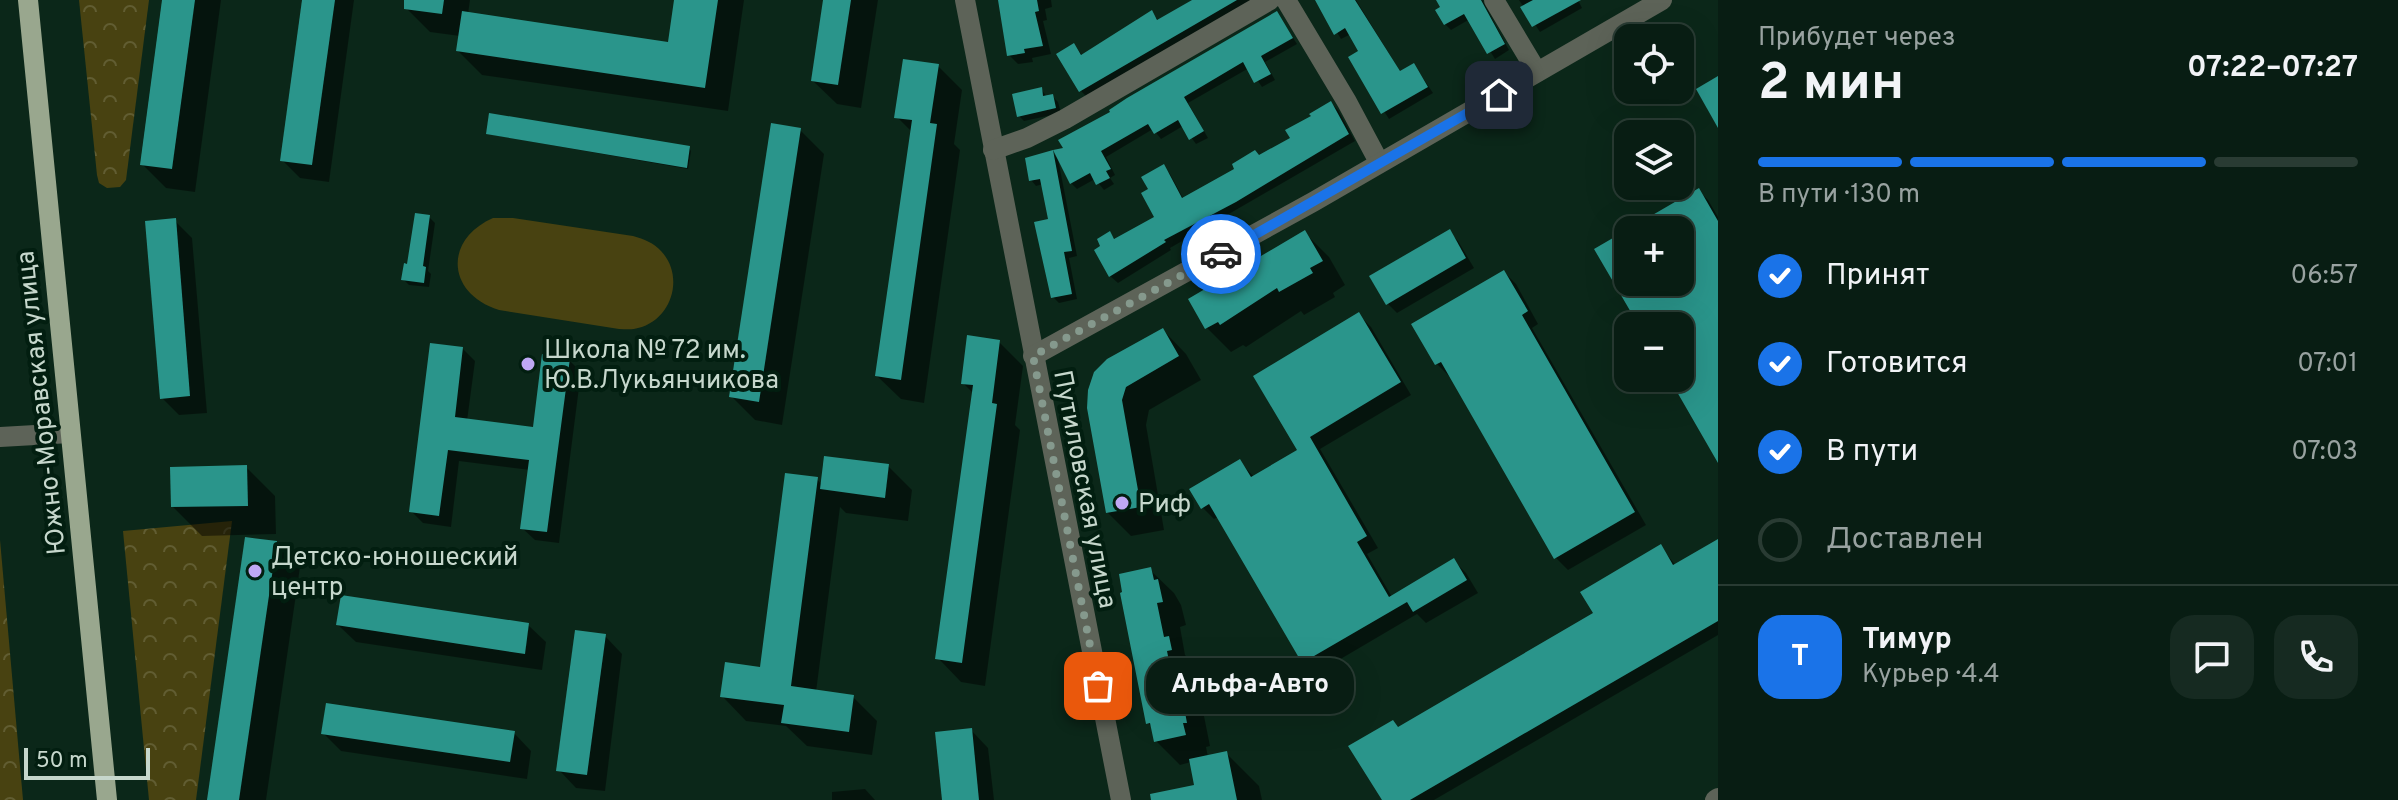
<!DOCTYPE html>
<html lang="ru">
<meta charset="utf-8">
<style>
body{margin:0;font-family:Overpass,sans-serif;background:#162a21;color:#f1f3f6;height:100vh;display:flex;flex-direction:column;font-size:30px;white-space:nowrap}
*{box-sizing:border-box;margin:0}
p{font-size:26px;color:#98a2a0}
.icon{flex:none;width:44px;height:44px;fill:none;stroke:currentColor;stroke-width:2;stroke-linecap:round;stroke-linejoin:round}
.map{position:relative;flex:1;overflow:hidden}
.details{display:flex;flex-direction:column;background:#081d13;width:680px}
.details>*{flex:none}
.fabs{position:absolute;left:1614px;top:24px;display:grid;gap:16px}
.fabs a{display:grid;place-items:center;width:80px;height:80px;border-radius:16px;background:#081d13;box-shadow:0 8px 32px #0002,0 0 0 2px #293b33;font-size:40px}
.scale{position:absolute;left:24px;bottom:20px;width:126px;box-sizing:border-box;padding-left:8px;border:4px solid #c6d7cc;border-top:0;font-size:22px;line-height:28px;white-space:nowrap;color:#c6d7cc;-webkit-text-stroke:6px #021e10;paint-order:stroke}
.pin{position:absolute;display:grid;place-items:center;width:68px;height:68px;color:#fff;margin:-34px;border-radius:16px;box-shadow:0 4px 12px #0006}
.courier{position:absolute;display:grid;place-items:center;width:80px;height:80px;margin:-40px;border:6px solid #1a73e8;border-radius:50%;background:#fff;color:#222;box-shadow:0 2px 10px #0007}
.bubble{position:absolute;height:56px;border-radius:24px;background:#081d13;box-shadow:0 8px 32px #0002,0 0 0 2px #293b33;font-size:26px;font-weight:700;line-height:56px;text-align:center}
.summary em{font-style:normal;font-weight:700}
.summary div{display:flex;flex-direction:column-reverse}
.summary{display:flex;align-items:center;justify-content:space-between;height:136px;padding:0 40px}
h1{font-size:52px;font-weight:700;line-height:60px}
.bar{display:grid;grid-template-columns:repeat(4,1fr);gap:12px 8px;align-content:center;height:96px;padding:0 40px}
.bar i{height:10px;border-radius:6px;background:#293b33}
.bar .current{background:#1a73e8}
.bar p{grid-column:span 4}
.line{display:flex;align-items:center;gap:20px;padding:0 40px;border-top:2px solid #293b33}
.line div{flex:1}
.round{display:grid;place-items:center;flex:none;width:84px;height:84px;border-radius:24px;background:#162a21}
ol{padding:0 40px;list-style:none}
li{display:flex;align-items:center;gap:24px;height:88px}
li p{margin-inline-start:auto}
li .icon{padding:8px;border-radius:50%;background:#1a73e8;color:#fff;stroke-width:4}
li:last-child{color:#98a2a0}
li i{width:44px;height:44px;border:4px solid #293b33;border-radius:50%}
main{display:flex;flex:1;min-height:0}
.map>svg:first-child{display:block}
</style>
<main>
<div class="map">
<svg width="1718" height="800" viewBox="0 0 1718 800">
<defs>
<pattern id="park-crowns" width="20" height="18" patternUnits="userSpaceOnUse" patternTransform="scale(2)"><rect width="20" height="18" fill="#484211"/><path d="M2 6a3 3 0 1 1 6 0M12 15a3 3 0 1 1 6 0" fill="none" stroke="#615d32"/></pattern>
</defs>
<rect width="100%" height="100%" fill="#0b2719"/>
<path fill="#484211" d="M493,218H513L633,236C644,239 654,243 661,251C685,276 672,320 638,328C633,330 625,329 619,329L499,310C447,294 443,240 493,218Z"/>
<g fill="url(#park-crowns)">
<path d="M79,0H149L126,180L120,187L107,188L99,183L97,175Z"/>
<path d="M232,521L196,800H149L123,531Z"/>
<path d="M0,540L23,800H0Z"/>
</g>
<g fill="#0007">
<path d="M164,0H221L195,192L166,188L142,164Z"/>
<path d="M304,0H354L329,182L300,178L282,160Z"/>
<path d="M407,0H470L468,14L670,44L677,0H744L728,111L482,75L458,51L460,36L430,32L406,8Z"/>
<path d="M825,0H878L861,108L837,104L813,81Z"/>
<path d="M999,0H1051L1052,7L1045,9L1047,20L1043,21L1051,54L1032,58L1033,62L1018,64L1009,55Z"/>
<path d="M1192,0H1256L1087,97L1081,91L1074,45L1083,56L1152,13L1159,21Z"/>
<path d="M1317,0H1356L1401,73L1414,65L1433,93L1389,119L1350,58L1360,52L1351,34L1341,39Z"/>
<path d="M1439,0H1482L1509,50L1495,59L1470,19L1451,30L1445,24L1443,8Z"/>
<path d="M1519,0H1578L1582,8L1540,32Z"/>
<path d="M1277,13L1297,44L1265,62L1275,80L1262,87L1249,68L1188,103L1208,138L1196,144L1183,126L1161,139L1153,129L1106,157L1115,175L1110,178L1114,184L1104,190L1095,179L1077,189L1071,183L1066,150L1113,112Z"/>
<path d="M938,66L962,90L954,144L960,150L924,403L901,399L877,376L912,132L897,117Z"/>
<path d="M1041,89L1047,97L1052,96L1058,102L1061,113L1024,121L1019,116Z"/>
<path d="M1331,103L1338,110L1355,141L1170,248L1171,250L1118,283L1110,276V234L1116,240L1157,218L1151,190L1163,167L1170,174L1184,200L1293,139Z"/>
<path d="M800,130L824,154L782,425L755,420L731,396Z"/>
<path d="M488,134L689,148L691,151L688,169Z"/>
<path d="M1052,152L1058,159L1077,256L1069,258L1077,299L1059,303L1053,297L1050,221L1043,184L1036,186L1031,180Z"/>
<path d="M1699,191L1708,200L1718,217V459L1671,378H1680V326H1641L1597,250L1628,232V282H1680V230H1631Z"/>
<path d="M429,217L435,223L428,271L431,274L429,287L409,285L403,279Z"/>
<path d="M175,221L192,238L207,413L179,415L162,398Z"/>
<path d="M1449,232L1458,241L1474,268L1397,313L1388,304Z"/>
<path d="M1305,233L1329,257L1345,285L1333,293L1335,297L1304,315L1301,311L1246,347L1243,345L1231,352L1207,328L1190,300Z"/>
<path d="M1504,272L1516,284L1538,324L1532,328L1646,525L1568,570L1556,558L1451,375L1449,376L1437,364Z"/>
<path d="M1359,315L1371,327L1411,395L1320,449L1378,548L1367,554L1392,597L1454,561L1466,573L1478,593L1426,623L1417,614L1315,674L1303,662L1218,517L1214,519L1202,507L1240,462L1254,477L1299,451Z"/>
<path d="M1163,330L1186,354L1201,380L1149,410L1146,425L1164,530L1131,536L1107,512L1096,373Z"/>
<path d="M999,342L1023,366L1015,425L1020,430L985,686L961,682L938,658L974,394L963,383Z"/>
<path d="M463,349L475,361L467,421L534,429L569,360L581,372L559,543L535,540L522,528L530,470L459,461L451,527L423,523L411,511Z"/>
<path d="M888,466L912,490L908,521L846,513L840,507L816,692L853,697L877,721L872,755L807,746L786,726L746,721L723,697L762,669L817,479L822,485Z"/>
<path d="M246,467L275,496L276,534L202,536L173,507Z"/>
<path d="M1718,541V635L1434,800H1385L1399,728L1596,614L1661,547L1676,566Z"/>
<path d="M276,543L300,567L266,800H209Z"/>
<path d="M1150,570L1174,593L1181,605L1186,625L1180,627L1185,655L1192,662L1195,674L1189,675L1195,704L1203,711L1210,746L1206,747L1208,757L1226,753L1259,786L1262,800H1172L1197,786L1191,762L1180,765L1156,741L1153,728L1148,723Z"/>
<path d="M338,625H528L546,642L542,670L356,642Z"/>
<path d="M605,636L622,654L605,791L576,788L559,770Z"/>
<path d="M971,730L988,748L994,800H944Z"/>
<path d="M323,733H514L531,751L527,779L341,751Z"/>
<path d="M865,789L875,800H832V792Z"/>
</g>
<g fill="#2a958b" fill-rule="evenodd">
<path d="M162,0H195L172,169L140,165Z"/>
<path d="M302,0H335L312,165L280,161Z"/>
<path d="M404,0H444L442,14L404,9Z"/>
<path d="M674,0H718L705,88L456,51L462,11L668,42Z"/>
<path d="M823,0H851L838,85L811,81Z"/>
<path d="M998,0H1037L1039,11L1035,12L1043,46L1024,49L1025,53L1007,56Z"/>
<path d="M1192,0H1237L1079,92L1056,54L1074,43L1081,55L1152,10L1157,20Z"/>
<path d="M1315,0H1355L1400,71L1414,63L1428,87L1381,114L1348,57L1358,51L1345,28L1334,35Z"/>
<path d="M1436,0H1481L1505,44L1487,54L1464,14L1444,25L1435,10L1440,7Z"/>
<path d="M1533,0H1581L1532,27L1520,7Z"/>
<path d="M1277,11L1293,38L1261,56L1271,74L1254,83L1243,62L1184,97L1204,131L1189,140L1178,120L1154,134L1148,124L1101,151L1111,169L1106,171L1110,178L1096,185L1090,173L1070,184L1053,150L1063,148L1058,140L1110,112L1109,110L1127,98Z"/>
<path d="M903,59L939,64L930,123L937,124L901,380L875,376L912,120L894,118Z"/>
<path d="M1718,76V128L1696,89Z"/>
<path d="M1042,87L1043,96L1053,94L1056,108L1017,117L1012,94Z"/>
<path d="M1331,101L1349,134L1236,202L1164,240L1166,242L1109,277L1094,250L1100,246L1097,239L1110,231L1114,239L1154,217L1141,193L1148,189L1141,177L1164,164L1182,198L1234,169L1232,164L1255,150L1259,155L1290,138L1285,130L1311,116L1309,114Z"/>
<path d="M489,113L690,146L687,168L486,134Z"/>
<path d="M771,123L801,128L759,402L729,397Z"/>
<path d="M1053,150L1072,251L1064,252L1072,294L1051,298L1034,222L1048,219L1040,179L1029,181L1025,158Z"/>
<path d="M1699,188L1718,221V463L1669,378H1680V326H1639L1594,249ZM1628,230H1680V282H1628Z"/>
<path d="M415,213L430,215L423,266L426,267L424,283L401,280L404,263L407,264Z"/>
<path d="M176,218L190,396L160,399L145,221Z"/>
<path d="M1450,229L1466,258L1386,305L1369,276Z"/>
<path d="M1305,230L1323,261L1310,268L1313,273L1279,292L1277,288L1220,325L1218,322L1205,329L1188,299Z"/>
<path d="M1504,270L1528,311L1522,315L1635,512L1554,559L1441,362L1435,365L1411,324Z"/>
<path d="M1359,312L1401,382L1310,437L1367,536L1357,542L1389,597L1454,558L1467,580L1413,612L1407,602L1302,663L1209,504L1201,509L1189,489L1240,459L1251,477L1297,450L1253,376Z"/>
<path d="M1163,328L1179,356L1126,387L1122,400L1141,507L1106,513L1087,408L1088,390L1094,372L1107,359Z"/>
<path d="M967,335L1000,340L992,403L997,404L962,663L935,659L973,385L961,384Z"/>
<path d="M430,343L463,347L455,417L533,427L542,354L570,358L547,532L520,529L529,460L448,450L439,516L409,512Z"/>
<path d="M824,456L889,464L885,498L820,489Z"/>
<path d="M247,465L248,506L171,507L170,467Z"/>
<path d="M785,473L818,477L791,686L854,695L849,732L781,723L784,705L720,697L725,662L760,667Z"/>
<path d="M245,537L277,541L239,800H207Z"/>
<path d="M1718,539V621L1410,800H1382L1348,746L1393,720L1398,727L1593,613L1580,592L1661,544L1673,565Z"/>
<path d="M1151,567L1154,580L1158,579L1163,602L1157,603L1164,637L1169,636L1172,650L1167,651L1174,686L1180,685L1187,723H1183L1186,735L1154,742L1150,723L1146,724L1120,593L1122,592L1119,574Z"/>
<path d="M341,595L529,623L525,654L336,625Z"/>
<path d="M575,630L606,634L587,775L556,771Z"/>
<path d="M326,703L515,731L510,762L321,734Z"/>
<path d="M972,728L979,800H942L935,732Z"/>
<path d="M1227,751L1237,800H1151L1150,794L1194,785L1189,759Z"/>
</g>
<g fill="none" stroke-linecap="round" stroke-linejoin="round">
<g stroke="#5d6358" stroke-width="20">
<path d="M965,0L1121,800"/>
<path d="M1286,0L1347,102L1379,162"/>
<path d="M1494,0L1537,72"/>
<path d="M993,150L1027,138L1065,119L1270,0"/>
<path d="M1033,356L1313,202L1662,0"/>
<path d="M0,437L70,433"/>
<path d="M1715,800L1718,798"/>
</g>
<path stroke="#99a78e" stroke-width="20" d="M28,0L107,800"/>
</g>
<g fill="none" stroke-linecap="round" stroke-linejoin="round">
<path stroke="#85998d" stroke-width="8" stroke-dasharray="0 14.4" d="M1098,686L1033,356L1221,254"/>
<path stroke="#1a73e8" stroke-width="10" d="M1221,254L1499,95"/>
</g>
<g fill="#bfa8f4" stroke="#021e10" stroke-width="3">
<circle cx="528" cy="364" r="8"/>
<circle cx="1122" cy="503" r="8"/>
<circle cx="255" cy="571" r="8"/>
</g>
<g text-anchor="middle" stroke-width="8" stroke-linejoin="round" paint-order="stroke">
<g font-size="26" fill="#c6d7cc" stroke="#021e10" text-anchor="start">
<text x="544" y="358">Школа № 72 им.<tspan x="544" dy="30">Ю.В.Лукьянчикова</tspan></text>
<text x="1138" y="512">Риф</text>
<text x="271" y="565">Детско-юношеский<tspan x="271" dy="30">центр</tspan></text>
</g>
<g font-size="26" fill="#c6d7cc" stroke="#021e10">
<text transform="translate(40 403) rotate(-96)" y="9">Южно-Моравская улица</text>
<text transform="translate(1086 489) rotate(79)" y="9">Путиловская улица</text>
</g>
</g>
</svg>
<div class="fabs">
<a><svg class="icon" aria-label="locate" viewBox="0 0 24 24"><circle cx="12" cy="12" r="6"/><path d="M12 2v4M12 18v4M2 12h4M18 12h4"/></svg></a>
<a><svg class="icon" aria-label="layers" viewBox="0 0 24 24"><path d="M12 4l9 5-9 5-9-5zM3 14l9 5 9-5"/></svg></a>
<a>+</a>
<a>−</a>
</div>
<div class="scale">50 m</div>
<div class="pin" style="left:1098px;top:686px;background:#ea580c"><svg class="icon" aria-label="bag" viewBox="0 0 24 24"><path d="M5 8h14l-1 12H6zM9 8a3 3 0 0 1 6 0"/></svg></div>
<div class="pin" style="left:1499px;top:95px;background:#1f2937"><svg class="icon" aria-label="home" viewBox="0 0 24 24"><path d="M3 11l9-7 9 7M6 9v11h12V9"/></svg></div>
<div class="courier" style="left:1221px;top:254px"><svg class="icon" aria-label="car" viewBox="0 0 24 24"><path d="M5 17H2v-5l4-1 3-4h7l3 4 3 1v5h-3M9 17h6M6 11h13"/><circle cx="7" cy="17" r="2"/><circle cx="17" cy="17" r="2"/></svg></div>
<div class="bubble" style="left:1146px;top:658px;width:208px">Альфа-Авто</div>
</div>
<section class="details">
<div class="summary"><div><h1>2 мин</h1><p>Прибудет через</p></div><em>07:22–07:27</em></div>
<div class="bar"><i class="current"></i><i class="current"></i><i class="current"></i><i></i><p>В пути · 130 m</p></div>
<ol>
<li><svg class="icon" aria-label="check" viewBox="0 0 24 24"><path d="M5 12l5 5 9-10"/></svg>Принят<p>06:57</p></li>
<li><svg class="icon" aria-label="check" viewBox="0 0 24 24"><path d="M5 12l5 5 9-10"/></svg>Готовится<p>07:01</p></li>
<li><svg class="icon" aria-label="check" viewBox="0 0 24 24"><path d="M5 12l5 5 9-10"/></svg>В пути<p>07:03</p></li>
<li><i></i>Доставлен</li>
</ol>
<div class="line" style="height:144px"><b class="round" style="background:#1a73e8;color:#fff">Т</b><div><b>Тимур</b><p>Курьер · 4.4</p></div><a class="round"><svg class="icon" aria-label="chat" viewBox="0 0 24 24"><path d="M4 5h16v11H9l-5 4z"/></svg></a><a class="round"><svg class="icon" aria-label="phone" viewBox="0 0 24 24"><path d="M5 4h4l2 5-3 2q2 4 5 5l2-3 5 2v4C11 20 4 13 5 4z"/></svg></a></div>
</section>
</main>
